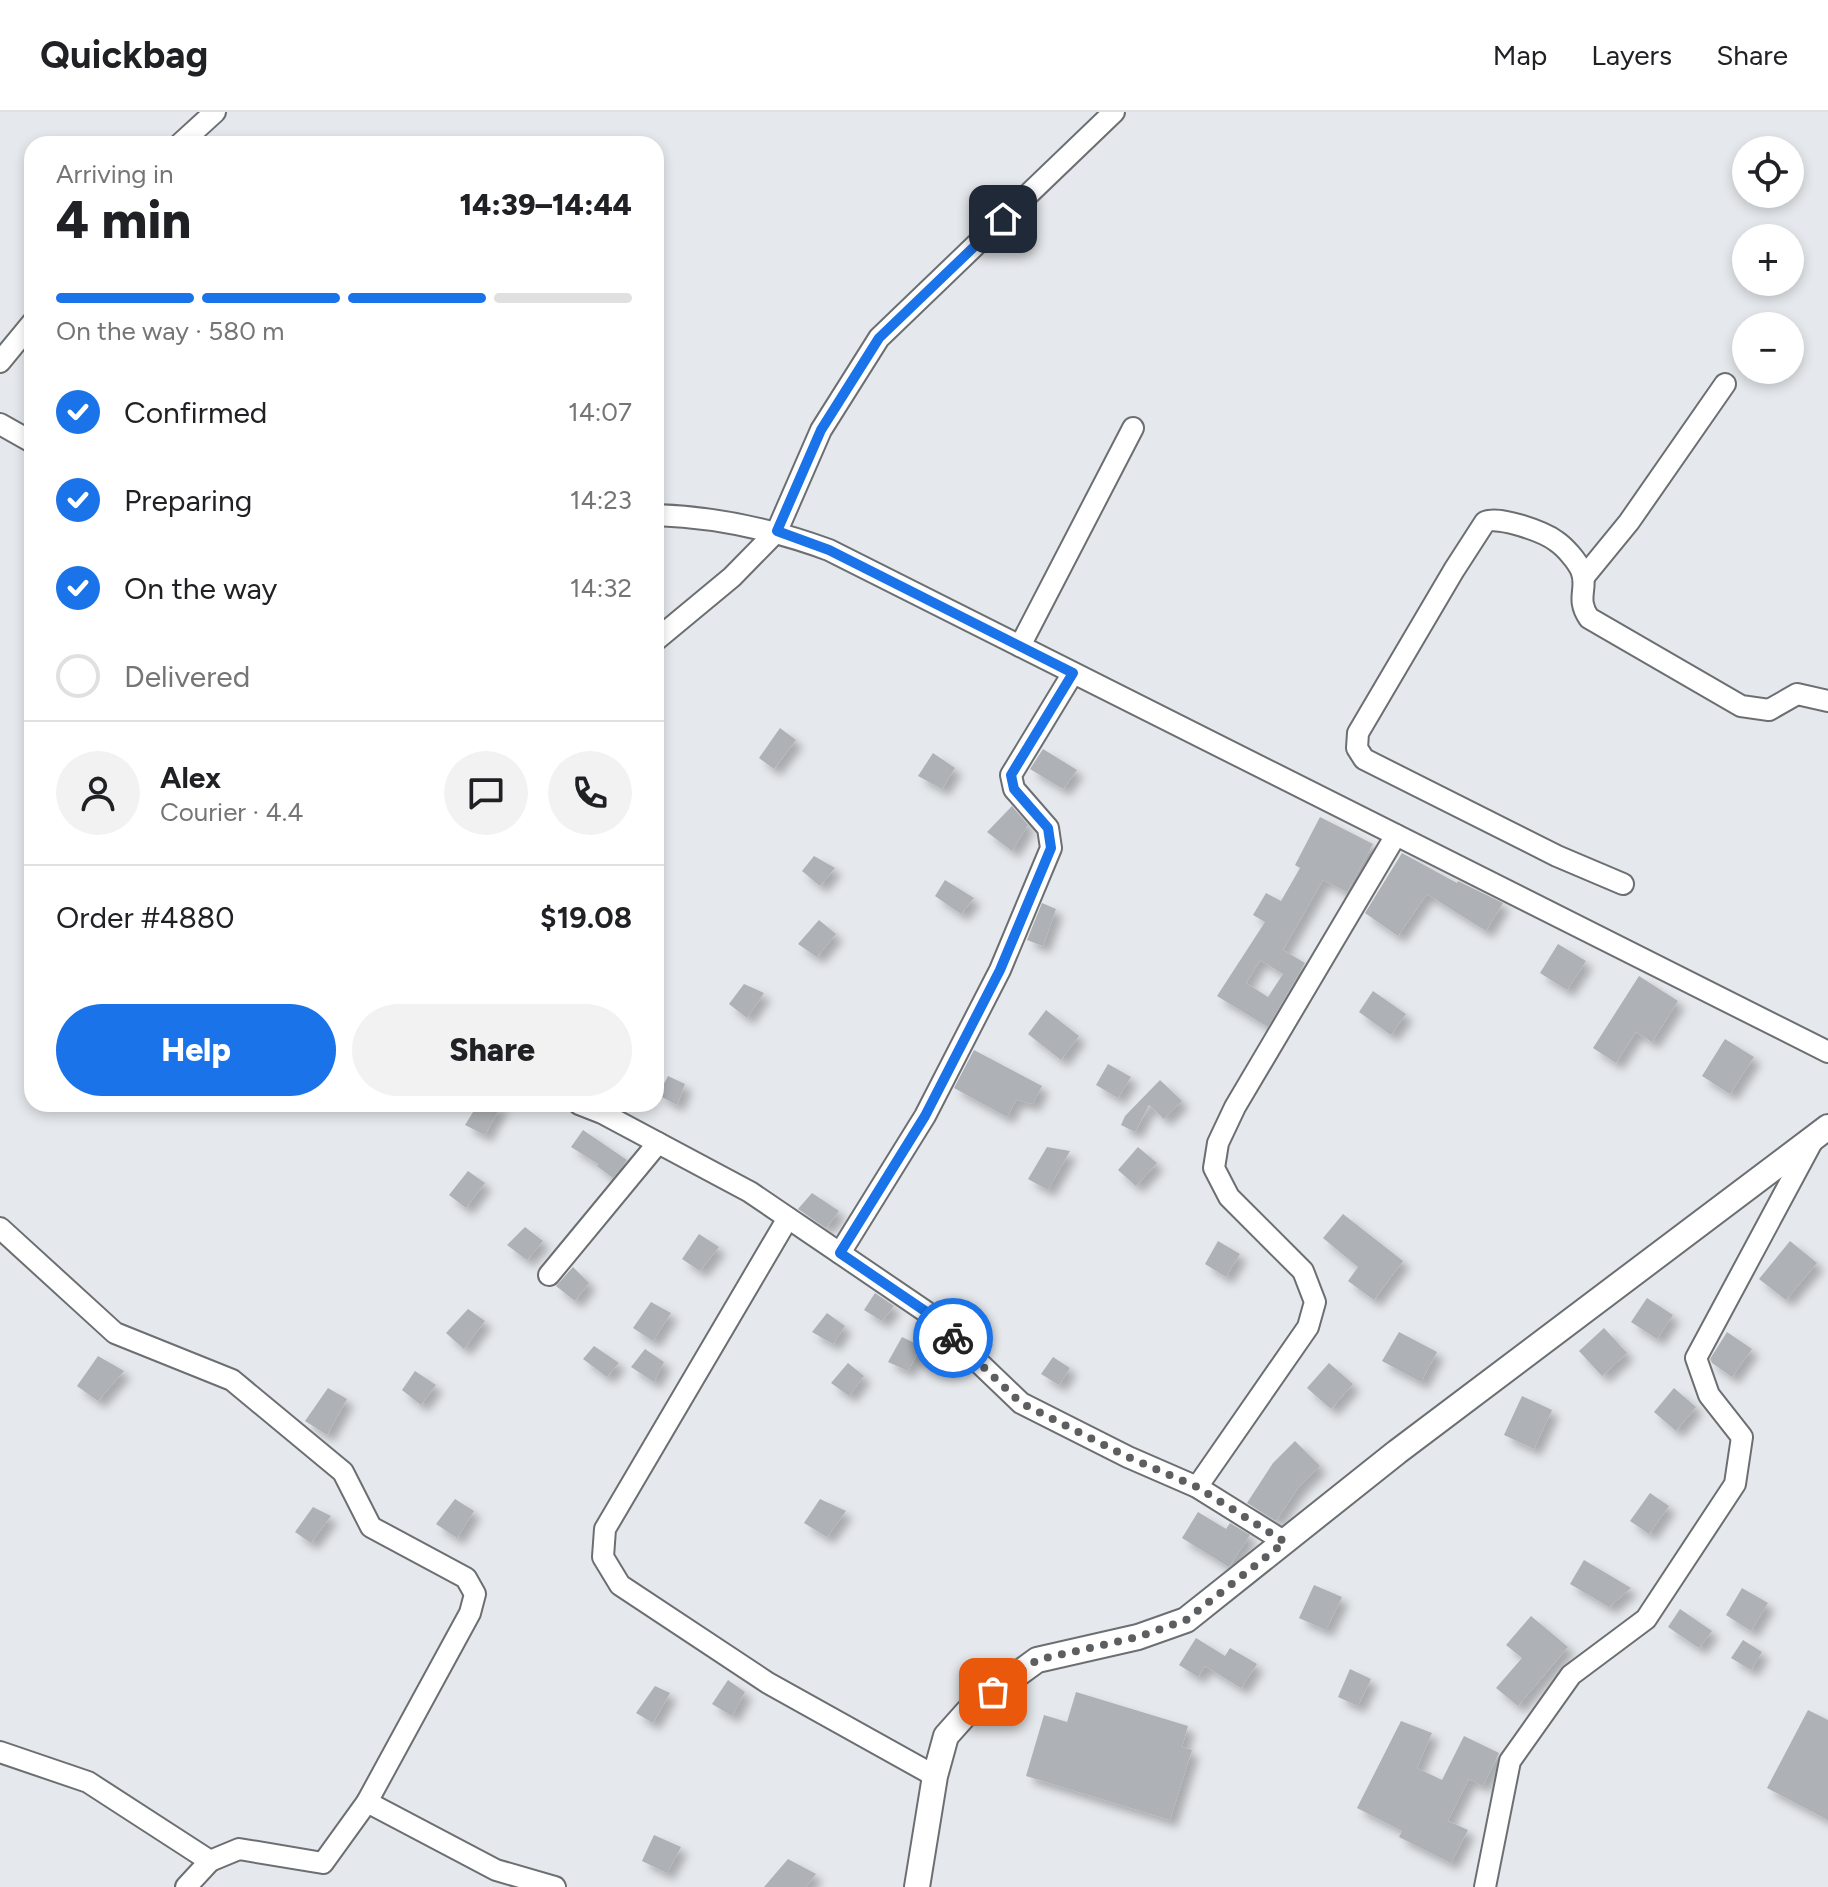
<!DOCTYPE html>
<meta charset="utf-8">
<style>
body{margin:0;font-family:Figtree,sans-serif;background:#f2f2f2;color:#202124;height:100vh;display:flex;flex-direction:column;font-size:30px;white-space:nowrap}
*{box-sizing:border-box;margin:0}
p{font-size:26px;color:#757577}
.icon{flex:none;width:44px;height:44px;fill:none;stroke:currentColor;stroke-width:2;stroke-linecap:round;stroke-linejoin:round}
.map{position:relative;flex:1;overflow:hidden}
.side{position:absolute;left:24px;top:24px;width:640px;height:976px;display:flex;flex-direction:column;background:#fff;border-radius:24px;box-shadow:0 4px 12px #0003}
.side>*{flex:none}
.fabs{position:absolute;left:1732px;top:24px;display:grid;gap:16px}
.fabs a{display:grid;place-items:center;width:72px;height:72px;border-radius:50%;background:#fff;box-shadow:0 4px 12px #0003;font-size:40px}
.pin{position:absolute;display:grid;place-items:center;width:68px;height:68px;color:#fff;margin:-34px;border-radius:16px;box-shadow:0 4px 12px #0006}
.courier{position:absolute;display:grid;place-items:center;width:80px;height:80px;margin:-40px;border:6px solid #1a73e8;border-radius:50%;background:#fff;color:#222;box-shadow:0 2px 10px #0007}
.head em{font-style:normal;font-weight:800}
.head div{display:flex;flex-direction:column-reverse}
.head{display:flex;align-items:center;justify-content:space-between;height:136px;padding:0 32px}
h1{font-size:52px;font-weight:800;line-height:60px}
.bar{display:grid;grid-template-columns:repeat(4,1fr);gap:12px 8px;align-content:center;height:96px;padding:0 32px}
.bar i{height:10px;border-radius:6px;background:#e0e0e0}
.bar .on{background:#1a73e8}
.bar p{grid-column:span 4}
.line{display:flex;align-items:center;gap:20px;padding:0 32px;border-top:2px solid #e0e0e0}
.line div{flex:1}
.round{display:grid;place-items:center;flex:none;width:84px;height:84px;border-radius:42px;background:#f2f2f2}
ol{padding:0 32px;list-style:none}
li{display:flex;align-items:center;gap:24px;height:88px}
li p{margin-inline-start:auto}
li .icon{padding:8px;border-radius:50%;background:#1a73e8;color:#fff;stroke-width:4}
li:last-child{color:#757577}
li i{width:44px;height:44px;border:4px solid #e0e0e0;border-radius:50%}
.primary-button{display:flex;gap:16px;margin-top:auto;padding:16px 32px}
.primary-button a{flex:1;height:92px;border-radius:48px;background:#1a73e8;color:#fff;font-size:32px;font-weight:800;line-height:92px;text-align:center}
.primary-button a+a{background:#f2f2f2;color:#202124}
header{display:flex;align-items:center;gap:48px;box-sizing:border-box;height:112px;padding:0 40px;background:#fff;border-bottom:2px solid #e0e0e0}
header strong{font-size:38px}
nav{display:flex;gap:44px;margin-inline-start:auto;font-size:28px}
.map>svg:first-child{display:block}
</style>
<header>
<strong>Quickbag</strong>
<nav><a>Map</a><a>Layers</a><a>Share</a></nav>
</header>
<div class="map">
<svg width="1828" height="1775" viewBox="0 0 1828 1775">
<defs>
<filter id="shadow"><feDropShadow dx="7" dy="7" stdDeviation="4" flood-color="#0004"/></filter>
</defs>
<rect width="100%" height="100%" fill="#e5e8ec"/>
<g fill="#aeb1b5" fill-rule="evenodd" filter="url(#shadow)">
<path d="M780,616L796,628L774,657L759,646Z"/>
<path d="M1043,637L1077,658L1063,677L1030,657Z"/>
<path d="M933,641L955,656L942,677L918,664Z"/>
<path d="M1012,694L1028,713L1012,739L987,720Z"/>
<path d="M1320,705L1373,732L1347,780L1323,768L1283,838L1305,851L1268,915L1217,884L1265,810L1253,803L1266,781L1281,789L1300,756L1295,753ZM1260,848L1283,862L1268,885L1246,871Z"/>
<path d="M1402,741L1457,771L1458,769L1503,791L1486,819L1427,782L1398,824L1365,801Z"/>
<path d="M814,744L835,756L820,774L802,759Z"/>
<path d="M945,768L974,786L961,802L935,784Z"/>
<path d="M1042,791L1056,797L1043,834L1027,828Z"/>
<path d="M819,808L836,822L817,845L798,832Z"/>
<path d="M1558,832L1586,849L1567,878L1540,861Z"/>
<path d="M1639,864L1678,889L1652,930L1636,920L1616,951L1593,936Z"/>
<path d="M744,872L764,881L747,906L729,892Z"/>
<path d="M1373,879L1406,902L1391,923L1359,900Z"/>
<path d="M1046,898L1079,924L1061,948L1028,922Z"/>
<path d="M1725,927L1754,945L1730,982L1702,964Z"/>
<path d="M974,938L1042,974L1033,992L1016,988L1007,1005L954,976Z"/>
<path d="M1108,952L1131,965L1118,986L1096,973Z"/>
<path d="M668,964L685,972L677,993L658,983Z"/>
<path d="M1160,968L1182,989L1164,1007L1149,993L1135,1020L1121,1013L1125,1004Z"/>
<path d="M478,992H502L485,1023L465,1013Z"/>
<path d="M583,1018L627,1048L613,1066L597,1054L598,1052L571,1035Z"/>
<path d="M1047,1035L1070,1039L1048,1078L1028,1067Z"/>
<path d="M1138,1035L1157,1051L1136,1074L1118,1058Z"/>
<path d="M468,1059L485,1071L466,1096L449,1083Z"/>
<path d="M812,1081L839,1099L826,1116L798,1097Z"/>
<path d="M1343,1102L1403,1149L1374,1188L1348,1169L1358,1155L1323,1126Z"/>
<path d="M525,1115L543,1129L527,1148L507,1133Z"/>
<path d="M699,1122L719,1135L700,1159L682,1147Z"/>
<path d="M1218,1129L1240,1142L1226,1165L1205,1152Z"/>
<path d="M1790,1129L1817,1151L1786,1188L1759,1167Z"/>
<path d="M573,1155L589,1171L575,1189L556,1174Z"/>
<path d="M875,1181L894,1194L882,1209L864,1198Z"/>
<path d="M1647,1186L1673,1203L1657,1227L1631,1210Z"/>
<path d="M651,1190L671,1201L653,1229L633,1216Z"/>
<path d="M468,1197L485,1209L464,1237L446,1221Z"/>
<path d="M827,1201L845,1214L833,1232L812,1220Z"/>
<path d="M1604,1216L1627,1241L1602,1264L1579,1239Z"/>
<path d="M1399,1220L1437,1240L1421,1270L1382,1249Z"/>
<path d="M1727,1220L1752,1237L1732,1265L1712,1251L1710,1247Z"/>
<path d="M902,1225L921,1234L908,1259L888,1250Z"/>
<path d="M594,1234L619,1251L607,1265L583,1247Z"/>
<path d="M645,1237L664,1250L654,1270L631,1255Z"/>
<path d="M98,1244L124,1259L98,1289L77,1274Z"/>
<path d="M1053,1245L1070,1256L1059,1273L1041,1262Z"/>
<path d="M848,1251L864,1264L849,1284L831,1271Z"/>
<path d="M1329,1251L1353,1272L1331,1297L1307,1276Z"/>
<path d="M415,1259L436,1273L421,1293L402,1278Z"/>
<path d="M328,1276L347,1287L327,1323L305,1309Z"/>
<path d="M1674,1276L1696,1295L1676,1319L1654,1300Z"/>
<path d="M1522,1284L1552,1298L1534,1337L1504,1323Z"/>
<path d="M1295,1329L1320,1354L1298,1376L1276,1409L1247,1391L1273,1351Z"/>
<path d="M1650,1381L1669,1394L1649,1422L1630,1409Z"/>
<path d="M455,1387L474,1399L457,1426L436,1412Z"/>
<path d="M820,1387L846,1399L827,1425L804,1411Z"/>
<path d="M313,1395L331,1404L311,1431L295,1420Z"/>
<path d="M1198,1400L1226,1417L1230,1411L1250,1423L1229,1455L1182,1426Z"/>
<path d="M1584,1448L1631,1476L1609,1495L1570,1472Z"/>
<path d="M1314,1473L1342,1485L1326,1518L1299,1506Z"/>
<path d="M1742,1476L1768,1491L1751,1519L1726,1503Z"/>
<path d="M1680,1497L1712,1519L1699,1536L1668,1515Z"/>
<path d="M1531,1504L1568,1535L1518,1594L1496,1576L1522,1546L1506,1533Z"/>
<path d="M1196,1526L1225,1544L1230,1536L1257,1552L1241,1576L1205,1554L1198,1565L1179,1553Z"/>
<path d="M1743,1528L1762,1540L1751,1558L1731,1546Z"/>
<path d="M1350,1557L1371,1567L1358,1594L1338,1585Z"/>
<path d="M728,1568L745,1580L732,1604L712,1592Z"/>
<path d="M655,1574L670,1581L653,1611L636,1601Z"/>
<path d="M1076,1580L1188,1614L1182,1635L1192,1638L1170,1708L1026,1664L1044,1603L1067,1610Z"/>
<path d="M1808,1598L1828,1608V1708L1767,1676Z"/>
<path d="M1401,1609L1432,1621L1417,1656L1442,1668L1464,1624L1499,1641L1483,1674L1469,1667L1448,1709L1468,1718L1451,1751L1399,1725L1402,1719L1357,1696Z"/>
<path d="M654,1723L681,1735L667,1761L642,1749Z"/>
<path d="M788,1747L816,1762L806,1775H764Z"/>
</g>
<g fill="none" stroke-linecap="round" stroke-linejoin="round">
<g stroke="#6c6f72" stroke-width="24">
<g id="minor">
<path d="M180,32L215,0"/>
<path d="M0,250L32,211"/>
<path d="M0,312L32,330"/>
<path d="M656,403C716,405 772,417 829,438L1828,940"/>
<path d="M1584,465L1629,410L1725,272"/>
<path d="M656,528L732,465L777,419L821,318L879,226L1114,0"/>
<path d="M1020,534L1133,316"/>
<path d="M1623,772L1557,744L1364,647L1357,636L1358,621L1454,458L1485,410C1498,403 1544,420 1556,429C1565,435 1577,449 1581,458C1589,476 1575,486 1589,506L1741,594L1769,598L1797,582L1828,589"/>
<path d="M579,992L602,1001L750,1080L925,1199L1021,1291L1128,1345L1197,1375L1285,1430"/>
<path d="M788,1106L605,1417L603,1445L620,1473L768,1571L935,1664"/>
<path d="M0,1116L115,1221L232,1268L343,1360L371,1415L466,1466L475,1482L470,1501L367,1690L323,1751L239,1737L210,1749L88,1670L0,1640"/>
<path d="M840,1141L925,1004L1000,858L1051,736L1048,716L1014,677L1011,663L1073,561"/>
<path d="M549,1163L658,1031"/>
<path d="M1197,1375L1308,1215L1315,1190L1303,1159L1229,1085L1214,1056L1218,1031L1235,995L1396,723"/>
<path d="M367,1690L496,1758L555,1775"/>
<path d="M186,1775L210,1749"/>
<path d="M1485,1775L1510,1649L1571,1563L1646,1507L1735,1372L1742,1325L1709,1283L1696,1246L1813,1028"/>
</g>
</g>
<g stroke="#6c6f72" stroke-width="28">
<path id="tertiary" d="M917,1775L935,1664L946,1624L971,1596L1037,1548L1138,1525L1186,1508L1397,1340L1828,1015"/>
</g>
<use href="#minor" stroke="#fff" stroke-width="20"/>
<use href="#tertiary" stroke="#fff" stroke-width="24"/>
</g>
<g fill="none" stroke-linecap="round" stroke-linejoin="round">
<path stroke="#5c5e60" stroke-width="8" stroke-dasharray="0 14.4" d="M953,1226L1021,1291L1128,1345L1197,1375L1285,1430L1186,1508L1138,1525L1037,1548L993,1580"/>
<path stroke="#1a73e8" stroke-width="10" d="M953,1226L925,1199L840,1141L925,1004L1000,858L1051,736L1048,716L1014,677L1011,663L1073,561L829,438L777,419L821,318L879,226L1003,107"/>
</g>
</svg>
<div class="fabs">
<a><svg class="icon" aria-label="locate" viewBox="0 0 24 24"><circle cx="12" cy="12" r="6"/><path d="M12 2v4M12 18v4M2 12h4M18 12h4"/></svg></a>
<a>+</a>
<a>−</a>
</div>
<div class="pin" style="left:993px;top:1580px;background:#ea580c"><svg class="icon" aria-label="bag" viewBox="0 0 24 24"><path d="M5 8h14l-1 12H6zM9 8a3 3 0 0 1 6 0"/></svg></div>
<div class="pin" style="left:1003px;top:107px;background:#1f2937"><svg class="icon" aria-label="home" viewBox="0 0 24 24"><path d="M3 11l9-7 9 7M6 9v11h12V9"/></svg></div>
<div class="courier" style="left:953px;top:1226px"><svg class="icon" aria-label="bike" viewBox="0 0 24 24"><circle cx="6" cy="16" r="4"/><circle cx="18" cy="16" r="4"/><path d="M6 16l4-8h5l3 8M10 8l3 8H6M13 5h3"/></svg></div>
<section class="side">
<div class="head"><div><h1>4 min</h1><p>Arriving in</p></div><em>14:39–14:44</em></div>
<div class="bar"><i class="on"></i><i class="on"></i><i class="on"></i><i></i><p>On the way · 580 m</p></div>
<ol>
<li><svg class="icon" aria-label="check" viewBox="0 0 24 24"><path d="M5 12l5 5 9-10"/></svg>Confirmed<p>14:07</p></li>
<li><svg class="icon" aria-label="check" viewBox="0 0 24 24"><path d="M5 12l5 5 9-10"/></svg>Preparing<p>14:23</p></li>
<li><svg class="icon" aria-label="check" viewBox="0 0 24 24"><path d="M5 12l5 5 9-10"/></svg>On the way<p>14:32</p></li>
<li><i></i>Delivered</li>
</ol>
<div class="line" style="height:144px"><a class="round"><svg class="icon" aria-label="person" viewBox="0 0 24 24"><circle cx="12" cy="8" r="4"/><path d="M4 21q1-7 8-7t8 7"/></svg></a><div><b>Alex</b><p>Courier · 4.4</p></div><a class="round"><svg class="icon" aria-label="chat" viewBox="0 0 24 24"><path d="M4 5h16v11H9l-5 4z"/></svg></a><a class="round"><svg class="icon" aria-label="phone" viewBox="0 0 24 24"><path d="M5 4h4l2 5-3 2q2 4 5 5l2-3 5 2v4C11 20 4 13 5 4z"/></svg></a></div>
<div class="line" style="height:104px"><div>Order #4880</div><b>$19.08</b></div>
<div class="primary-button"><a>Help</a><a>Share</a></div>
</section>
</div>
